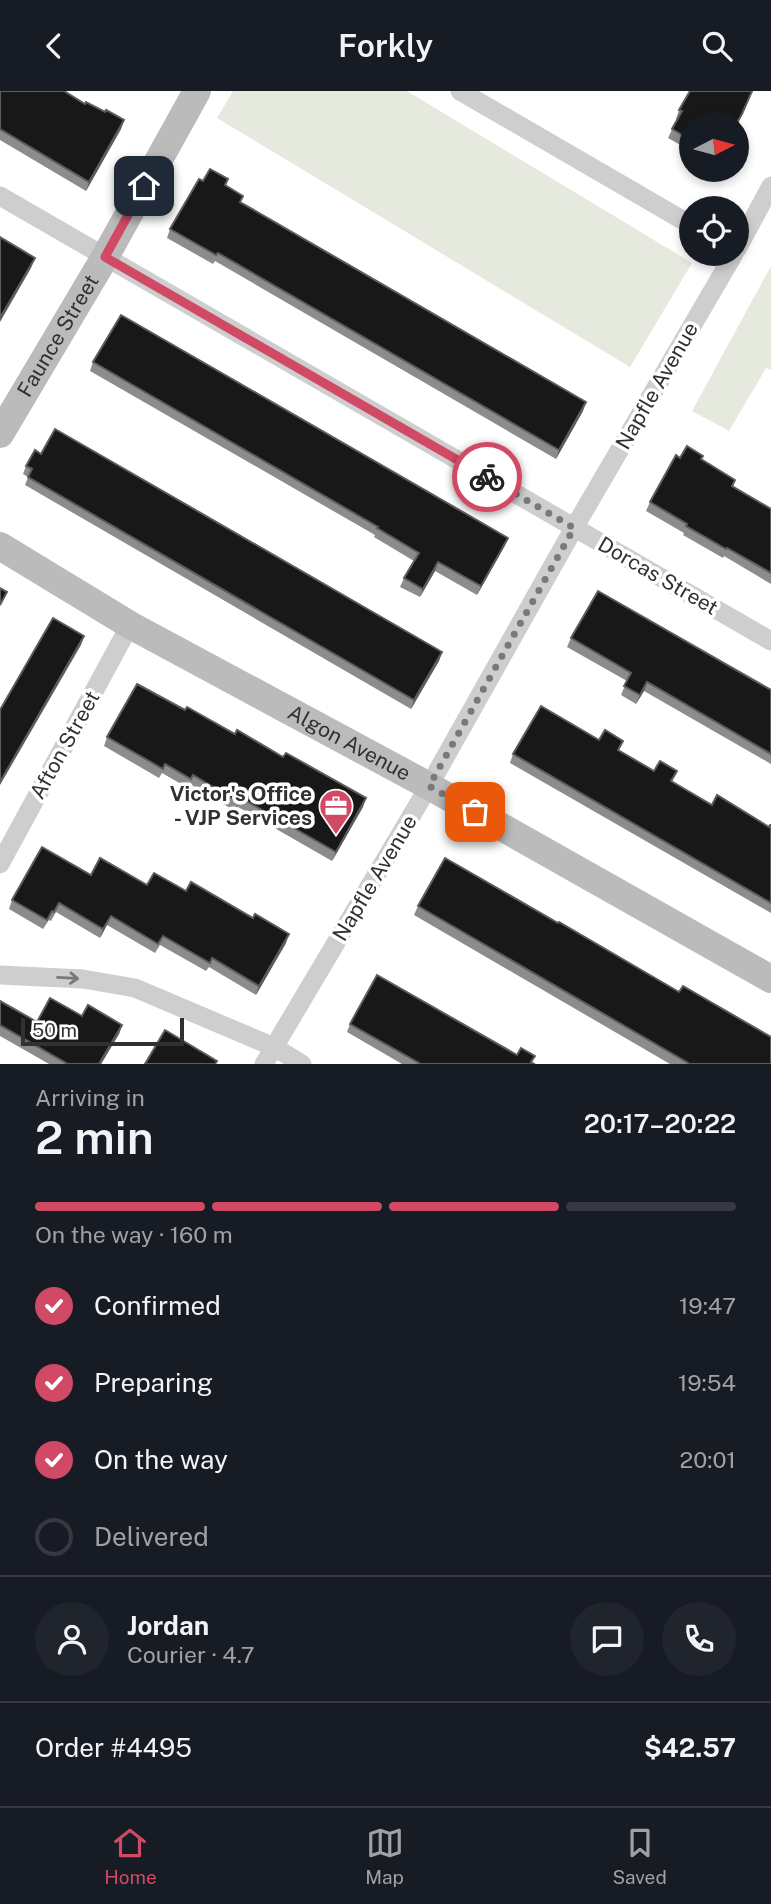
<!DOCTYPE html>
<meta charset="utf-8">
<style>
body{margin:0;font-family:"Public Sans",sans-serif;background:#20242c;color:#f1f3f6;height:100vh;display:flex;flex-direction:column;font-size:26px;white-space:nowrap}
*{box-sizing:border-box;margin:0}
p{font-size:23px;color:#9ea1a6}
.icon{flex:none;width:38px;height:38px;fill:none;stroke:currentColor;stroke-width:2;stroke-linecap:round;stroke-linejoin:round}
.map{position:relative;height:973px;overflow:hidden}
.sheet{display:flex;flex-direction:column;background:#171b24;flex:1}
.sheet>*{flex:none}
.needle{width:46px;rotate:84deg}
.buttons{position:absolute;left:679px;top:21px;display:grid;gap:14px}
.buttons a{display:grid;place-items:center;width:70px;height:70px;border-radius:50%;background:#171b24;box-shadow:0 4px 10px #0003;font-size:35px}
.scale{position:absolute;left:21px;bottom:18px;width:163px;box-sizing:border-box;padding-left:7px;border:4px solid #313131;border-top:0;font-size:19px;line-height:24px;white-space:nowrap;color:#313131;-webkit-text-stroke:5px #fff;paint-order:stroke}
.pin{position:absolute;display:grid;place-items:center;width:60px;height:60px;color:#fff;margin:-30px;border-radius:14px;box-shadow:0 4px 10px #0006}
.courier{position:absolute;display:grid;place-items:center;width:70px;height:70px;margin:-35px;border:5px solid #d14a65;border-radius:50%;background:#fff;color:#222;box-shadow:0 2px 9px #0007}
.head em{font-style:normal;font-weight:600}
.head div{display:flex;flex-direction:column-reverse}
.head{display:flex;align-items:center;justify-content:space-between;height:119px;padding:0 35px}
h1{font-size:46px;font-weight:600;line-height:52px}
.bar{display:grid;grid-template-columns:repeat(4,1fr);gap:10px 7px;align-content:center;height:84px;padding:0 35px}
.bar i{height:9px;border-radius:5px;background:#363941}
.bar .active{background:#d14a65}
.bar p{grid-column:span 4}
.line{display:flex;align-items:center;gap:18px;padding:0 35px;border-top:2px solid #363941}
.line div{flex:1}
.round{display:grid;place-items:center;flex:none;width:74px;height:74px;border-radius:37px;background:#20242c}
ol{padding:0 35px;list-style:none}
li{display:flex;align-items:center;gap:21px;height:77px}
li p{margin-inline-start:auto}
li .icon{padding:7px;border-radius:50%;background:#d14a65;color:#fff;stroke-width:4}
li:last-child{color:#9ea1a6}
li i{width:38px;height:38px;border:4px solid #363941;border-radius:50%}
header{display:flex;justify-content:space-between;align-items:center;height:91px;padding:0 35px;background:#171b24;font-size:32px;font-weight:600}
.tab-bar{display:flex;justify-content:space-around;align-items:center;height:98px;border-top:2px solid #363941;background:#171b24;font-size:19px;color:#9ea1a6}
.tab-bar a{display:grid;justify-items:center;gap:4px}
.tab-bar .active{color:#d14a65}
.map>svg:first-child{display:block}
</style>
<header><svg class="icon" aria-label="back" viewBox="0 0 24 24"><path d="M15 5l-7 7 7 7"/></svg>Forkly<svg class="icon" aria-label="search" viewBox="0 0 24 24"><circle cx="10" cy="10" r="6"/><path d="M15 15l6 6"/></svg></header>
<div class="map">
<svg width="771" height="973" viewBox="0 0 771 973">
<rect width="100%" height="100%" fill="#fff"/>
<g fill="#e5e9de">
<path d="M233,0H407L692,172L630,276L217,27Z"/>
<path d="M771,175V279L766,277L729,340L692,320Z"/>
</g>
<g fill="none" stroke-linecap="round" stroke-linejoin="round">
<g stroke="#cecece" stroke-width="19">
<path d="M460,0L691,134"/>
<path d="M0,105L771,550"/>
<path d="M737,158L771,95"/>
<path d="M0,773L130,534"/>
<path d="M0,884L83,888L135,897L274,956L302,973"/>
<path d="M264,973L429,695L574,437L734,163"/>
</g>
<g stroke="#bbb" stroke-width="28">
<path id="s1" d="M0,343L105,166L197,0"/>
<path id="s2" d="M0,455L130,534L429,695L771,888"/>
</g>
</g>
<g fill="#8c8c8c">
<path d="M0,0L85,13L124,29L121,38L86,100L0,49Z"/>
<path d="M690,0H753L737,35V33H691V60L668,47L677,28H676L679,19Z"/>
<path d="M228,88L226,94L241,112L583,320L556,368L215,170L213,173L167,147L170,138L203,90Z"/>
<path d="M93,271L504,456L477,504L435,480L420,506L400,496L404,487L414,470L374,446L375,444L90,280Z"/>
<path d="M680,367L702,369L735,389L733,396L771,418V493L724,465L723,467L683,444L684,442L646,420L650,411Z"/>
<path d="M26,375L442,561L439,570L411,618L25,394L28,386L23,383Z"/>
<path d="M571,547L771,599V673L644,600L636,613L621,604L627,590L567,556Z"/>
<path d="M107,646L363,716L332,770L238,716L235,720L190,693L188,697L162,682L159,687L104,655Z"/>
<path d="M599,649L654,680H677L672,691L712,714L769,736L771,734V822L510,672L513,663Z"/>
<path d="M91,784L147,794L286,852L256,904L209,876L206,880L160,854L155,862L107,834L100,847L56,821L51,830L49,829L43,838L9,818L12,809Z"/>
<path d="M418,815L771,973H670L414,824Z"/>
<path d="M0,910L37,931L82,925L122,934L119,943L101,973H49L0,945Z"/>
<path d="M350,933L517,964L534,973H402L347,941Z"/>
</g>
<g fill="#5d5d5d">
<path d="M124,29L121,38L86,100L89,91Z"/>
<path d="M35,167L31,177L0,231V227Z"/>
<path d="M586,311L583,320L556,368L559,359Z"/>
<path d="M508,447L504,456L477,504L481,495Z"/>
<path d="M438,471L435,480L420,506L423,498Z"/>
<path d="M84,545L81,554L0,694V691Z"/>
<path d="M442,561L439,570L411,618L414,609Z"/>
<path d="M647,591L644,600L636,613L640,604Z"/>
<path d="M366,707L363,716L332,770L336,761Z"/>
<path d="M111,825L107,834L100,847L103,838Z"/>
<path d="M289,843L286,852L256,904L259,895Z"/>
<path d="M122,934L119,943L101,973H99Z"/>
</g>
<g fill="#181818" stroke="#5d5d5d" stroke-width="2">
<path d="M0,0H64L85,13L86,11L105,21L106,19L124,29L89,91L0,38Z"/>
<path d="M690,0H752L742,23L736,33H691V49L672,38L682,20L679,19Z"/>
<path d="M210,78L228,88L225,94L243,105L240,111L586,311L559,359L218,162L216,164L170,138L199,88L203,90Z"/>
<path d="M0,146L35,167L0,227Z"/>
<path d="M121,224L508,447L481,495L438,471L423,498L404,487L419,462L377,437L378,436L93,271Z"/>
<path d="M55,338L442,561L414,609L28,386L32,378L26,375L35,359L41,363Z"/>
<path d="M687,355L703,365L701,368L735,389L732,395L771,418V482L727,457L726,458L686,435L687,433L650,411L676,364L680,367Z"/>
<path d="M0,497L7,501L0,514Z"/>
<path d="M598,500L771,599V663L647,591L640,604L624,595L631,582L571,547Z"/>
<path d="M53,527L84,545L0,691V619Z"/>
<path d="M137,593L185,619L187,616L235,643L237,639L283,666L286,662L366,707L336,761L241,707L238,711L193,684L191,688L165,673L163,678L107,646Z"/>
<path d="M541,615L599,649L605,639L623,650L618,659L654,680L660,670L677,680L671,690L712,714L717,704L769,736L770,734H771V812L513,663Z"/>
<path d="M42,756L91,784L100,767L147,794L154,782L186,800L191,791L253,827L255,823L289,843L259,895L212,867L210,872L163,845L158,853L111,825L103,838L59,812L54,821L52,820L47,829L12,809Z"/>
<path d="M445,767L558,832L559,831L679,901L683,895L771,946V973H690L418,815Z"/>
<path d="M377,884L517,964L521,957L535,965L531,971L534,973H421L350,933Z"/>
<path d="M50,907L82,925L88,914L122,934L99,973H68L0,934V910L37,931Z"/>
<path d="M165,939L217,970L215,973H145Z"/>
</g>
<defs><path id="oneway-shaft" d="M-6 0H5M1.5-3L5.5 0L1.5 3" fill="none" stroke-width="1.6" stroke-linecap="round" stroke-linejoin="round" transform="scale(1.75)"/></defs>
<use stroke="#787878" href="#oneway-shaft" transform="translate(68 887) rotate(3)"/>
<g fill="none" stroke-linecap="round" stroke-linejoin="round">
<path stroke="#797979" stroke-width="7" stroke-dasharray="0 12.6" d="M475,721L429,695L574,437L487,386"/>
<path stroke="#d14a65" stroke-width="9" d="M144,95L105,166L487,386"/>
</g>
<defs>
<g id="office-pin" transform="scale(1.75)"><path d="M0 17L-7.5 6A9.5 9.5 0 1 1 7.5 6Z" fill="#d14a65" stroke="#fff"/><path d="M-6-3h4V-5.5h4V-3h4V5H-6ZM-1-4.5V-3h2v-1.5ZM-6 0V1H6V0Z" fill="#fff"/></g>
</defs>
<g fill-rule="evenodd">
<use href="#office-pin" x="336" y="715"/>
</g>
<g text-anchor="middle" stroke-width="7" stroke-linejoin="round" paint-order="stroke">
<g font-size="21" fill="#313131" stroke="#fff">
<text dy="7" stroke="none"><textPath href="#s1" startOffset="114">Faunce Street</textPath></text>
<text transform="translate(657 295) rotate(-60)" y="7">Napfle Avenue</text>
<text transform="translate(658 485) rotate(30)" y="7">Dorcas Street</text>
<text dy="7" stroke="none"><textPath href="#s2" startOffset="401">Algon Avenue</textPath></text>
<text transform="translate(65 654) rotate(-61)" y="7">Afton Street</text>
<text transform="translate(375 787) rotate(-59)" y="7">Napfle Avenue</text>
</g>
<g font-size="21" font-weight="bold" fill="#313131" stroke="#fff" text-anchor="end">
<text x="312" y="710">Victor's Office<tspan x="312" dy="24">- VJP Services</tspan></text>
</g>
</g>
</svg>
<div class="buttons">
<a><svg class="needle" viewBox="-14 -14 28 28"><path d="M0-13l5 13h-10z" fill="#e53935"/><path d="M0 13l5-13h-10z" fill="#9ea1a6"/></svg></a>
<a><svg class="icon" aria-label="locate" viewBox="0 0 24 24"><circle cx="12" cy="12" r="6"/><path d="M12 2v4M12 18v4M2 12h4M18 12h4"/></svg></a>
</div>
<div class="scale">50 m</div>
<div class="pin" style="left:475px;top:721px;background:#ea580c"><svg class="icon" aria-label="bag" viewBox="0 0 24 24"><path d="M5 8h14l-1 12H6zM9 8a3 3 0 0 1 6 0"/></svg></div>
<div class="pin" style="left:144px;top:95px;background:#1f2937"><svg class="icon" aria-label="home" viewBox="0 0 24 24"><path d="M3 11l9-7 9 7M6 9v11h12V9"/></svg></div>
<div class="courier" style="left:487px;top:386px"><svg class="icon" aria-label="bike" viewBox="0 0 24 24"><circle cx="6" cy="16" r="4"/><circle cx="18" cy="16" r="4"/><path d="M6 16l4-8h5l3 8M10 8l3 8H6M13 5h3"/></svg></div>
</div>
<section class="sheet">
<div class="head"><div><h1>2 min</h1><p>Arriving in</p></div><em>20:17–20:22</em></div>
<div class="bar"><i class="active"></i><i class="active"></i><i class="active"></i><i></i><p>On the way · 160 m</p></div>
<ol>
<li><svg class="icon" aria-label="check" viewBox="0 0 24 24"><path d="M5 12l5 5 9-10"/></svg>Confirmed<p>19:47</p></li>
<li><svg class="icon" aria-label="check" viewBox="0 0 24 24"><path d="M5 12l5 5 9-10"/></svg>Preparing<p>19:54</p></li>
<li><svg class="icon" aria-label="check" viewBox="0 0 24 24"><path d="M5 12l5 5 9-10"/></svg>On the way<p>20:01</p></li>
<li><i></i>Delivered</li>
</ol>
<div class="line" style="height:126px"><a class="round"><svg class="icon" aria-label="person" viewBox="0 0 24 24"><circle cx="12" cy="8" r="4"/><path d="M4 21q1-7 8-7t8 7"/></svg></a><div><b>Jordan</b><p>Courier · 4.7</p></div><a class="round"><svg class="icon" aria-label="chat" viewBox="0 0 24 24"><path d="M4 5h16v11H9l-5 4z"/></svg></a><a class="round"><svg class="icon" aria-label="phone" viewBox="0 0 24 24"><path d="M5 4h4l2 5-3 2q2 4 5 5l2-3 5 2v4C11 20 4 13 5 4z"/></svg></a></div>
<div class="line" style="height:91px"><div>Order #4495</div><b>$42.57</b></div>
</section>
<nav class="tab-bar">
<a class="active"><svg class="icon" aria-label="home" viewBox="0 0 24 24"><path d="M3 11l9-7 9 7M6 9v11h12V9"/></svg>Home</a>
<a><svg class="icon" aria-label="map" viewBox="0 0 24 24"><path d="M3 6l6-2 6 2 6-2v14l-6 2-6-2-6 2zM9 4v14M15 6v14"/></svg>Map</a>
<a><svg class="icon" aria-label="saved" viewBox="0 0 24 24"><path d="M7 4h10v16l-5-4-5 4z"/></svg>Saved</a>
</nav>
